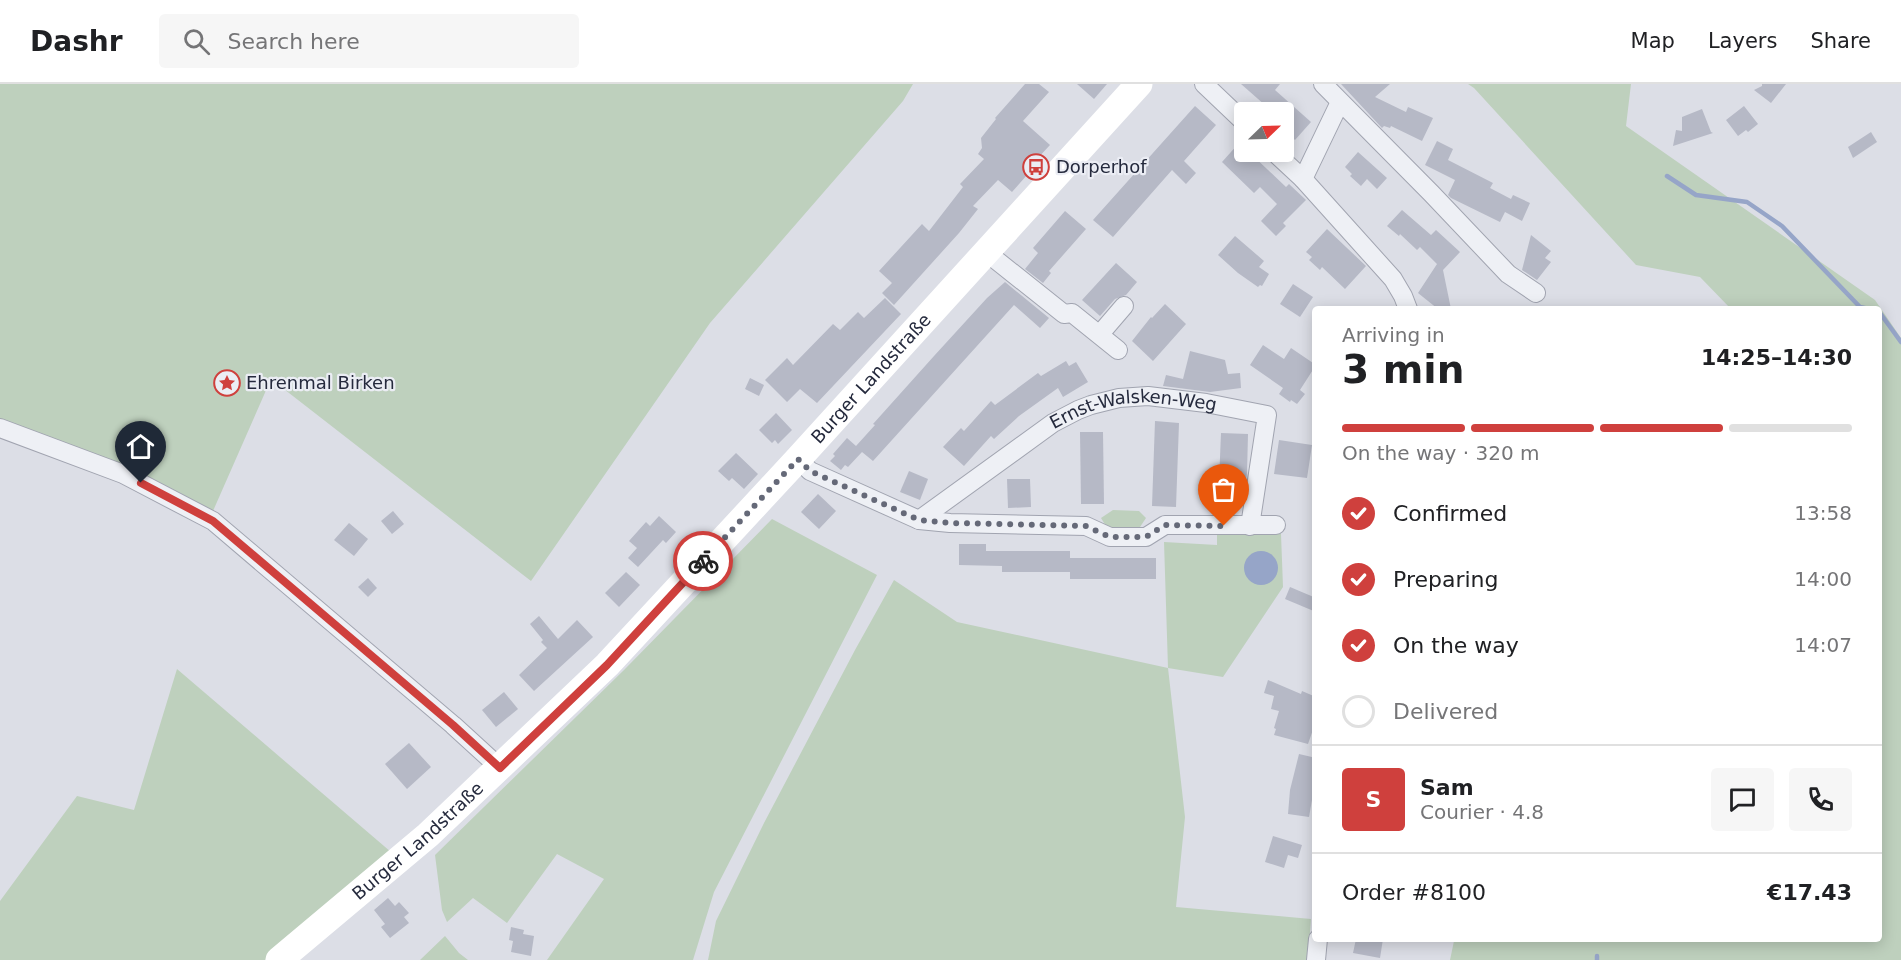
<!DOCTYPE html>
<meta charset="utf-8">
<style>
body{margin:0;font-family:"DejaVu Sans",sans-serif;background:#f6f6f6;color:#202124;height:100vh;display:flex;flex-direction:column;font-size:22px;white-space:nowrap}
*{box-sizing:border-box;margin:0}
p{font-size:20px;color:#757577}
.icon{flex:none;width:33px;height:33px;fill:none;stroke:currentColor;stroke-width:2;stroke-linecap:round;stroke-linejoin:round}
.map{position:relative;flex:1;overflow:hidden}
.details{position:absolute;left:1312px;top:222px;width:570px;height:636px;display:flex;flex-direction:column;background:#fff;border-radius:6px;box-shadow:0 3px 15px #0003}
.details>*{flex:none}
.needle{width:39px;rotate:67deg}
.tools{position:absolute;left:1234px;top:18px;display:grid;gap:12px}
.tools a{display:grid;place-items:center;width:60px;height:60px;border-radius:6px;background:#fff;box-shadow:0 3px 15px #0003;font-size:30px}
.pin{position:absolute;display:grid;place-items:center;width:51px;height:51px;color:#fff;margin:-62px -26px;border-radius:50% 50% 50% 0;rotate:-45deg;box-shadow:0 0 6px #0007}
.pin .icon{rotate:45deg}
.courier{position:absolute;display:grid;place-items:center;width:60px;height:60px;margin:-30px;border:4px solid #cf403d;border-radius:50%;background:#fff;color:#222;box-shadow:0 2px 8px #0007}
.head em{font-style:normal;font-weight:700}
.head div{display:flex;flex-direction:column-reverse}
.head{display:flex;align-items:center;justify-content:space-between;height:102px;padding:0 30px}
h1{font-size:39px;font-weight:700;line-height:45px}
.bar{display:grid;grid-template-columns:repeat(4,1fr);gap:9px 6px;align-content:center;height:72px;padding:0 30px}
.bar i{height:8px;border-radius:4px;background:#e0e0e0}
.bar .on{background:#cf403d}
.bar p{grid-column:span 4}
.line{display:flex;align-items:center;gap:15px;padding:0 30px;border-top:2px solid #e0e0e0}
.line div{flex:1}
.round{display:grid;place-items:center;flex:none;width:63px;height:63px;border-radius:6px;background:#f6f6f6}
ol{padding:0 30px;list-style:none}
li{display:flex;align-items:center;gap:18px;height:66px}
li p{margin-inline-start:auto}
li .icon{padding:6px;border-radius:50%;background:#cf403d;color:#fff;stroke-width:4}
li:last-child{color:#757577}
li i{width:33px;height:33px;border:3px solid #e0e0e0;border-radius:50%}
header{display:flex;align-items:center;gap:36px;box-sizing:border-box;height:84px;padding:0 30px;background:#fff;border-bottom:2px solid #e0e0e0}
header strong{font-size:28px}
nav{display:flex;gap:33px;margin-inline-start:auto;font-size:21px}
.search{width:420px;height:54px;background:#f6f6f6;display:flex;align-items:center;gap:15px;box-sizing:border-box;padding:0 21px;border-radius:6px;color:#757577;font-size:22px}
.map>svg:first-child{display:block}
</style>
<header>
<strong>Dashr</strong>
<div class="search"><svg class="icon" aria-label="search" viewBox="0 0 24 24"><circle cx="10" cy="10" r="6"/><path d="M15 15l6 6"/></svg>Search here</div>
<nav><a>Map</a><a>Layers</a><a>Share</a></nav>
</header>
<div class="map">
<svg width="1901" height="876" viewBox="0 0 1901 876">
<rect width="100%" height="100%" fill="#dcdee6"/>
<g fill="#bed0bd">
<path d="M0,0H913L903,17L710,239L531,497L271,295L213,427L0,336Z"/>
<path d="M1468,0H1631L1626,42L1875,216L1901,254V876H1450L1454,857L1484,855H1880V225H1731L1700,193L1636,181L1474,4Z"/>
<path d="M1113,426L1139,427L1146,434L1138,446L1109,447L1101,434Z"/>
<path d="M772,435L877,491L714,808L693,876H547L604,795L557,770L507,839L473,814L447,838L442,826L435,771L624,586Z"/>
<path d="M1217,450H1281L1283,503L1223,593L1168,584L1185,733L1176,823L1311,835L1308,876H708L716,837L764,739L855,566L894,496L957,538L1168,584L1164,458L1217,461Z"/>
<path d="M177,585L391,768L265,876H0V817L77,712L134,726Z"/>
<path d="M445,852L459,869L468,876H420Z"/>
</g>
<circle fill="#96a5c8" cx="1261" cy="484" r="17"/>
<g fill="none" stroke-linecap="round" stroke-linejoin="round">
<g stroke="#96a5c8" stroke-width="4.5">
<path d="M1667,92L1696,111L1747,118L1782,142L1860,223L1869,225"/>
<path d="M1880,229L1901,258"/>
<path d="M1597,872V876"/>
</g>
</g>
<g fill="#b6b9c6">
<path d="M1025,0H1039L1049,8L1023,37L1050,61L1024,89L1027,91L1012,108L998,96L973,122L978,125L959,149L894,221L882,209L892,199L879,187L922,140L929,147L963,103L960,100L984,75L978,70L982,64L981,54L996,35L995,34Z"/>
<path d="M1077,0H1107L1094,15Z"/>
<path d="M1241,0H1280L1275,6L1311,38L1295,56L1284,46V28H1273Z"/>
<path d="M1341,0H1390L1375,13L1406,28L1408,23L1433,34L1422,57L1391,42L1390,44L1384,42L1382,44Z"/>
<path d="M1762,0H1786L1771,19L1754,6L1762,2Z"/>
<path d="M1195,22L1216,41L1184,77L1196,89L1186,100L1172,86L1113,153L1093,136Z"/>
<path d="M1744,22L1758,40L1748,48L1746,46L1738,52L1726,36Z"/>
<path d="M1702,25L1711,48L1713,49L1673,62L1676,46L1682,47V33Z"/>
<path d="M1871,48L1877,58L1853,74L1848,63Z"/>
<path d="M1437,57L1453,65L1448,76L1493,99L1490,104L1511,115L1513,111L1530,119L1522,137L1505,128L1500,138L1451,114L1448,111L1455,96L1425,81Z"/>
<path d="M1239,59L1245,64V68H1249L1286,103L1289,100L1306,116L1283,139L1286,142L1276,152L1261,137L1277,120L1260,103L1254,109L1222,78Z"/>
<path d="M1358,68L1387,94L1377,105L1367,95L1361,102L1350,92L1352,90L1345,83Z"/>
<path d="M1402,126L1431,151L1436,146L1460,168L1443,186L1451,225H1438L1418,209L1437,180L1442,185L1420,163L1417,166L1400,150L1399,152L1387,142Z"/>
<path d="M1065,127L1086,145L1049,187L1051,189L1043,199L1025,185L1038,169L1033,164Z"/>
<path d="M1327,145L1366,182L1345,205L1322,183L1320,186L1309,176L1312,173L1306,168Z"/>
<path d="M1531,151L1551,167L1545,174L1551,178L1537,196L1522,186Z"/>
<path d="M1235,152L1264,177L1259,183L1269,190L1262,202L1260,201L1258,203L1238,189L1218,171Z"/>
<path d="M1116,179L1137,198L1126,211L1115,215L1100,232L1082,216Z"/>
<path d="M1005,198L1049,234L1040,244L1014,221L873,377L862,368L848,383L845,381L841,386L830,377L835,372L833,370L847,354L856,362L875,341L873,340L882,330L934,272L987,214Z"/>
<path d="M1293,200L1313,213L1300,233L1280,220Z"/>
<path d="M885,214L901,230L817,319L800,305L787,318L765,296L787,274L793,281L833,240L840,246L858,228L864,234Z"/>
<path d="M1165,220L1186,240L1153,277L1132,257L1151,233L1152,234Z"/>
<path d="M1263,261L1284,275L1291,264L1316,281L1300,306L1305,310L1297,320L1291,316L1290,318L1279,310L1283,304L1250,281Z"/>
<path d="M1190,267L1225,276L1228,290L1240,289L1241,304L1210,308L1163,302L1166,291L1183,295Z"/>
<path d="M1066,277L1069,282L1076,278L1088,298L1063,313L1058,304L1019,332L994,355L991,352L964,382L943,363L961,344L964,347L991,317L995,321L1038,289L1041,292Z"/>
<path d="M750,294L764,301L759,312L745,305Z"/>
<path d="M776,329L792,346L778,360L775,356L772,359L759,346Z"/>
<path d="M1155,337L1179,339L1176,423L1152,422Z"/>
<path d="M1080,348H1103L1104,420H1081Z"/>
<path d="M1221,349L1248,350L1247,390L1241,423L1218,422Z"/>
<path d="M1279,356L1312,361L1307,394L1274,390Z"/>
<path d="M736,369L758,390L744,405L732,394L729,397L718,387Z"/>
<path d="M909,387L928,395L920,416L900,408Z"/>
<path d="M1007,395H1030L1031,423L1008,424Z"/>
<path d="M818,410L836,427L819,445L801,428Z"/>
<path d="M393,427L404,440L392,450L381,437Z"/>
<path d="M659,432L676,448L666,459L663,456L638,483L628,474L637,464L629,457L646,438L650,442Z"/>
<path d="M349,439L368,455L354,472L334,456Z"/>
<path d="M959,460H986V467H1070V474H1156V495H1070V488H1002V482L959,481Z"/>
<path d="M626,488L640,501L619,523L605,509Z"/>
<path d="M368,494L377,504L368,513L358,503Z"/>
<path d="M1290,503L1316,514V528L1285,515Z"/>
<path d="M539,532L558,555L577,536L593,553L534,607L519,591L547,564L541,558L543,556L530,540Z"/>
<path d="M1268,596L1301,610L1302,607L1316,613V637L1308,660L1274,651L1276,645L1274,644L1279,627L1271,625L1274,612L1264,609Z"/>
<path d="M504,608L518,625L496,643L482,626Z"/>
<path d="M409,659L431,683L407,705L385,680Z"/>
<path d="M1299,670L1316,674V693L1309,733L1288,730L1290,706Z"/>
<path d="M1273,752L1302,761L1298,774L1288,771L1284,784L1265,778Z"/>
<path d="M388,814L395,822L399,818L409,829L404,833L409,839L390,854L381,843L385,840L374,826Z"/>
<path d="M511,843L524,846L523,850L534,852L531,872L511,868L513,857L509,856Z"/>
<path d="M1356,855H1383L1380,874L1353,869Z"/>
</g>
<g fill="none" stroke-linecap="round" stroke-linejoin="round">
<g stroke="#a1a4b0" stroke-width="20">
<g id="minor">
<path d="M1204,0L1245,39"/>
<path d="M1323,0L1431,109L1508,190L1536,209"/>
<path d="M1274,68L1303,95L1393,195L1403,212L1408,225"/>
<path d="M1303,95L1340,18"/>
<path d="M986,168L1064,230L1072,229L1118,266"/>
<path d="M1100,250L1124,222"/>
<path d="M0,344L123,390L213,437L453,641L500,684"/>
<path d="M798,375L810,387L919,436L950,439L1086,442L1110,453H1146L1165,441H1276"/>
<path id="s1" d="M919,436L1053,339L1078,326L1091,321L1119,314L1148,312L1206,319L1267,331L1250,442"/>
<path d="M1316,876L1318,855"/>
</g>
</g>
<use href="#minor" stroke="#eef0f5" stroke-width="18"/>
<path stroke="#fff" stroke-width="27" id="s2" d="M279,876L428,751L607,581L798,375L1139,0"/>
</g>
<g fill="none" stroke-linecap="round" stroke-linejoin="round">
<path stroke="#656978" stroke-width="6" stroke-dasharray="0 10.8" d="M703,477L798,375L810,387L919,436L950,439L1086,442L1110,453H1146L1165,441L1224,442"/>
<path stroke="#cf403d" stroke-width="8" d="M141,399L213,437L453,641L500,684L607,581L703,477"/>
</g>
<defs>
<g id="bus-ring" transform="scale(1.35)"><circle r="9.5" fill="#ebedf4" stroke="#cf403d" stroke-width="1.5"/><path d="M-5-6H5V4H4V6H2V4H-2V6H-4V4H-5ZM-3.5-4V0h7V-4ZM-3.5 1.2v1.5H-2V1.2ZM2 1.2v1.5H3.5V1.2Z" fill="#cf403d"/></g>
<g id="sight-ring" transform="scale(1.35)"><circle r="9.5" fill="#ebedf4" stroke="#cf403d" stroke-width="1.5"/><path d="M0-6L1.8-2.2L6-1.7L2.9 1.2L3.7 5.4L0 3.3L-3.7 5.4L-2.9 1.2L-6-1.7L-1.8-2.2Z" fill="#cf403d"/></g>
</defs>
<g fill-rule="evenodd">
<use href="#bus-ring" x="1036" y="83"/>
<use href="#sight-ring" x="227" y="299"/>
</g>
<g text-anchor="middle" stroke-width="4.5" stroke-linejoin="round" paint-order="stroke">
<g font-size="18" fill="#252a3d" stroke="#ebedf4" text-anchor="start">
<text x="1056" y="89">Dorperhof</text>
<text x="246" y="305">Ehrenmal Birken</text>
</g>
<g font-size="18" fill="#252a3d" stroke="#ebedf4">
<text dy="6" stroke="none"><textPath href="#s2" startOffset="831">Burger Landstraße</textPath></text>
<text dy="6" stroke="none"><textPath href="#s1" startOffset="249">Ernst-Walsken-Weg</textPath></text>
<text dy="6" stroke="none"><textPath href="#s2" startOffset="183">Burger Landstraße</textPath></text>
</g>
</g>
</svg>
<div class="tools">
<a><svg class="needle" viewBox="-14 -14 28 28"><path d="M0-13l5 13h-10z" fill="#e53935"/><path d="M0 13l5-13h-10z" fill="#757577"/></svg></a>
</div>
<div class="pin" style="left:1224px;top:442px;background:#ea580c"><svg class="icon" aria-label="bag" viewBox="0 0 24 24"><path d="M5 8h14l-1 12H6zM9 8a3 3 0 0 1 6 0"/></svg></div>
<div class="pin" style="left:141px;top:399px;background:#1f2937"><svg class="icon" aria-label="home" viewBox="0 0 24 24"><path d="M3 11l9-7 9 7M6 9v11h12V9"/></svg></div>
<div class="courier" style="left:703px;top:477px"><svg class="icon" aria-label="bike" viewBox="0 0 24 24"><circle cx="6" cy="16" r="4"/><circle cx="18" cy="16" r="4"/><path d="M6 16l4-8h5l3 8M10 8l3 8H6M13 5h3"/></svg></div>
<section class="details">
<div class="head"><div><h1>3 min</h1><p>Arriving in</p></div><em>14:25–14:30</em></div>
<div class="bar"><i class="on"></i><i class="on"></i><i class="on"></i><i></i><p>On the way · 320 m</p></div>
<ol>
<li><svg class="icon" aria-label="check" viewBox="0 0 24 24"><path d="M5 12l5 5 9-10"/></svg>Confirmed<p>13:58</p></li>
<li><svg class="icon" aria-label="check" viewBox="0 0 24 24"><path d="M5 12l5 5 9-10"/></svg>Preparing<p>14:00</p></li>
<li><svg class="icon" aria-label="check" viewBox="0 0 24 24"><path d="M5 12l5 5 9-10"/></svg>On the way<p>14:07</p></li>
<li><i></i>Delivered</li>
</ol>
<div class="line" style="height:108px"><b class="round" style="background:#cf403d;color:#fff">S</b><div><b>Sam</b><p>Courier · 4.8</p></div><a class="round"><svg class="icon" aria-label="chat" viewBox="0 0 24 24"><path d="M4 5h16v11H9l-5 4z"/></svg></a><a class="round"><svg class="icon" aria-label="phone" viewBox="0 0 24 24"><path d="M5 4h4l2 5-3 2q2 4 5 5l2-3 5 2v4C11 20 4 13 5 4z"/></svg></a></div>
<div class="line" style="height:78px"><div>Order #8100</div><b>€17.43</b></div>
</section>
</div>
